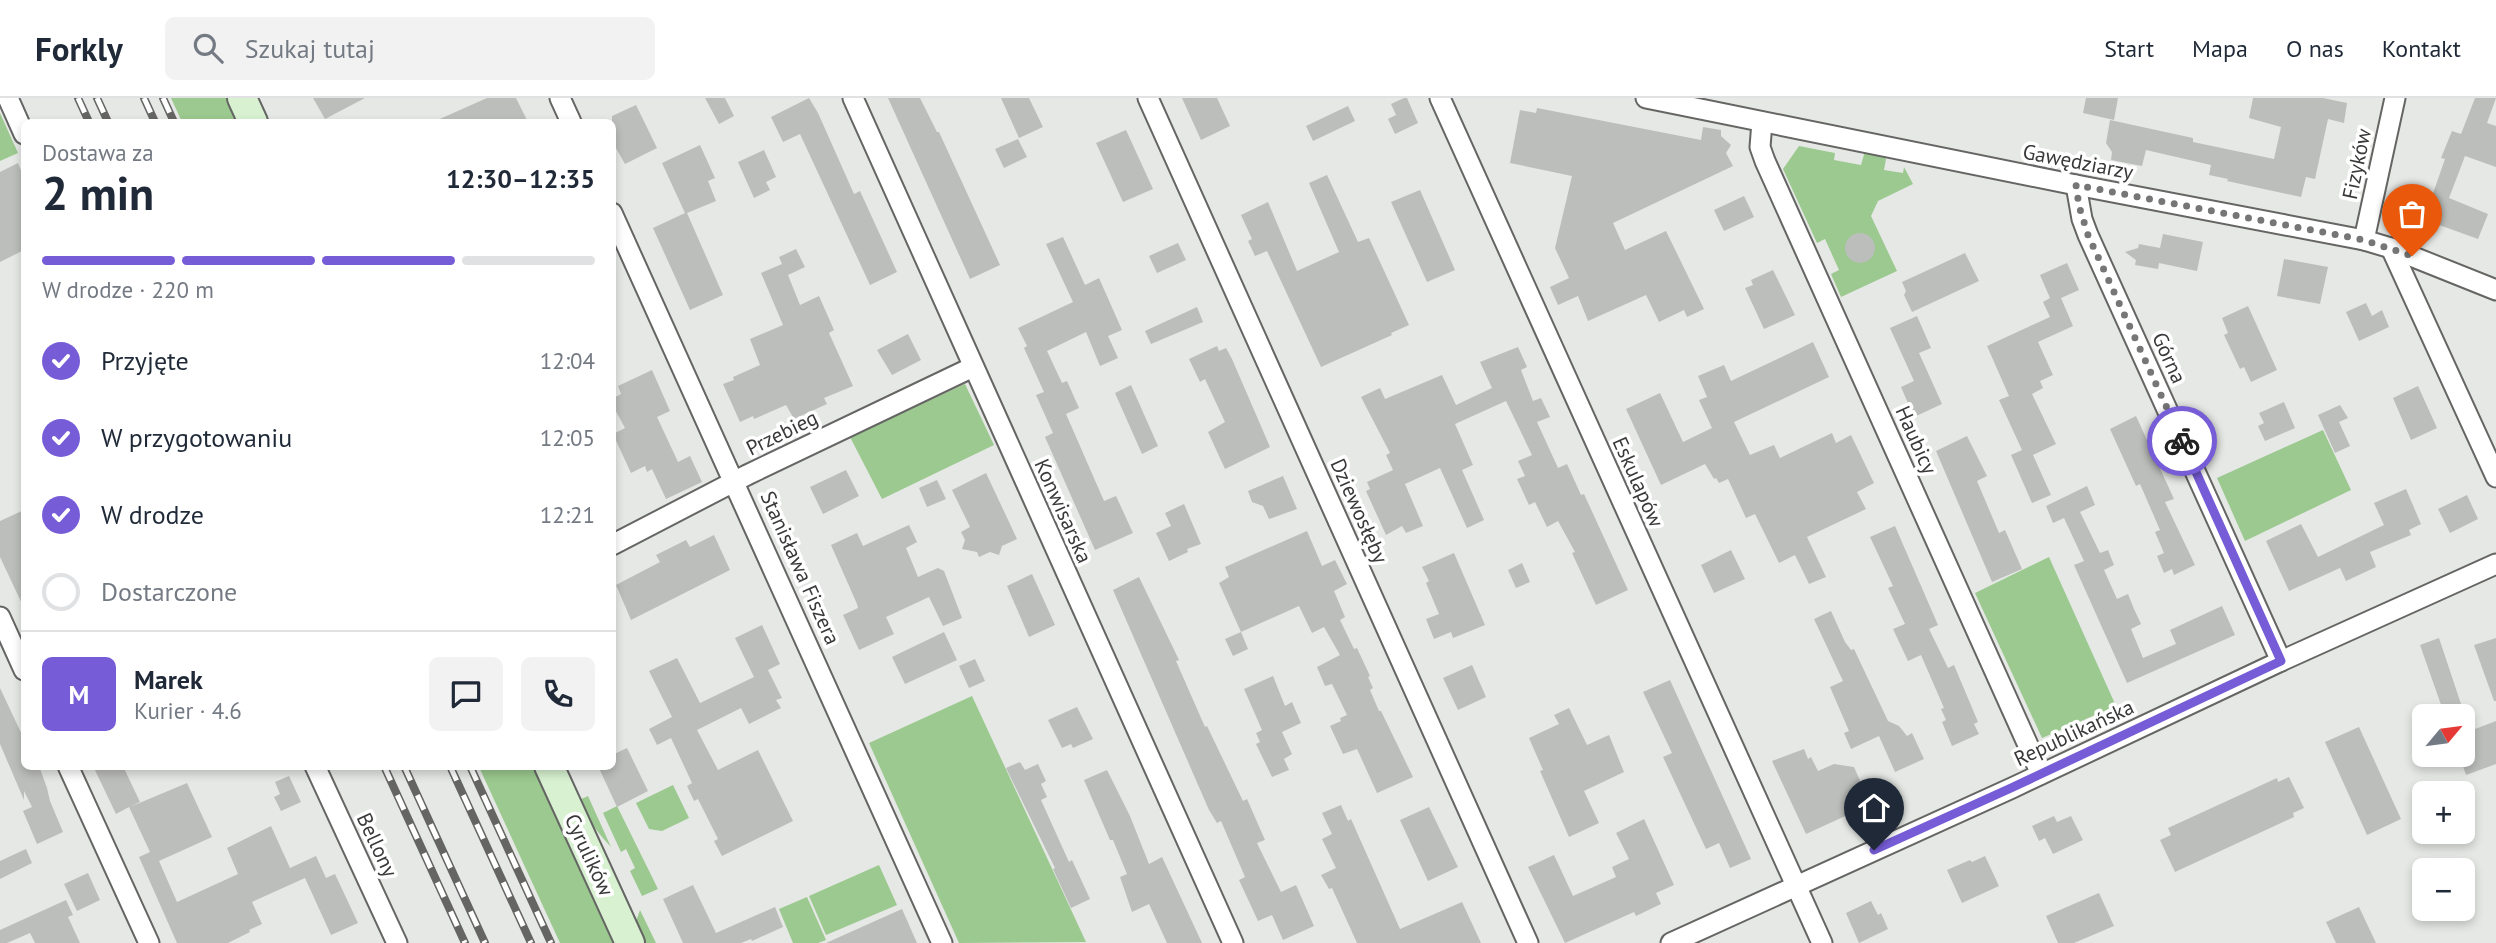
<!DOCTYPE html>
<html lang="pl">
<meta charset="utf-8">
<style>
body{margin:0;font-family:"PT Sans",sans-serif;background:#f2f2f3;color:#1f2937;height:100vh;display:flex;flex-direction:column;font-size:26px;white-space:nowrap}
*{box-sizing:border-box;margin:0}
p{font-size:23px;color:#747a83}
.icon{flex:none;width:38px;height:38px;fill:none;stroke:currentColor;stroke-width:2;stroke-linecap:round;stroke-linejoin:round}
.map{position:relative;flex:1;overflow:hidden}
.panel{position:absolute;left:21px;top:21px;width:595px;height:651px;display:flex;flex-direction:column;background:#fff;border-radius:10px;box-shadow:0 4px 10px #0003}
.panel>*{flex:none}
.needle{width:46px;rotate:61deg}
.buttons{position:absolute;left:2412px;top:606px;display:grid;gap:14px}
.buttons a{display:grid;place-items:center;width:63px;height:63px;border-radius:10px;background:#fff;box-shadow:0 4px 10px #0003;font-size:35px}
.pin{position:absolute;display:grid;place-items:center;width:60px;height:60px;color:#fff;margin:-72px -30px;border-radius:50% 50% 50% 0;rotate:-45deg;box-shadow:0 0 7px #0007}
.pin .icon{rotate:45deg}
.courier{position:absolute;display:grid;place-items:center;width:70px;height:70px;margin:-35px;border:5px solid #765cd6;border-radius:50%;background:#fff;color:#222;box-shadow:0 2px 9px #0007}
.head em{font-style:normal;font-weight:600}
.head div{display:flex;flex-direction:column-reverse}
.head{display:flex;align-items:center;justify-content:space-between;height:119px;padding:0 21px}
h1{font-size:46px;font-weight:600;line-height:52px}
.bar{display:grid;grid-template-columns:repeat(4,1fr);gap:10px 7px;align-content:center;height:84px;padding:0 21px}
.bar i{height:9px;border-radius:5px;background:#e0e1e3}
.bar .on{background:#765cd6}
.bar p{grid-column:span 4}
.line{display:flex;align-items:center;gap:18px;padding:0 21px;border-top:2px solid #e0e1e3}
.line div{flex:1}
.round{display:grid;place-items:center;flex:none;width:74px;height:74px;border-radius:10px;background:#f2f2f3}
ol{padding:0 21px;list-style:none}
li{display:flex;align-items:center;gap:21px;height:77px}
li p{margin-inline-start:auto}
li .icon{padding:7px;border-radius:50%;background:#765cd6;color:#fff;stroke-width:4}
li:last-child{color:#747a83}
li i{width:38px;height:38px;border:4px solid #e0e1e3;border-radius:50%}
header{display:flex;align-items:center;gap:42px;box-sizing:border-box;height:98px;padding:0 35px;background:#fff;border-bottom:2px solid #e0e1e3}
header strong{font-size:33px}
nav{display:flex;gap:38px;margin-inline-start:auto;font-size:24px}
.search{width:490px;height:63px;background:#f2f2f3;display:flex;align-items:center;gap:18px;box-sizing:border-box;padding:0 24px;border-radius:10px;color:#747a83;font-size:26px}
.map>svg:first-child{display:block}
</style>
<header>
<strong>Forkly</strong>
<div class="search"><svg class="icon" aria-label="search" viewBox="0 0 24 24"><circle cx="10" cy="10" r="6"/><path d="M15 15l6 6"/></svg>Szukaj tutaj</div>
<nav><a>Start</a><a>Mapa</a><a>O nas</a><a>Kontakt</a></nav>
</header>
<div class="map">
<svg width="2496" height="845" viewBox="0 0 2496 845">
<rect width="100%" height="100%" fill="#e6e8e5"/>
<g fill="#9bc98f">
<path d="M171,0H231L242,24H182Z"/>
<path d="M0,15L18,55L0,63Z"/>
<path d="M1799,48L1835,55L1834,62L1861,67L1865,53L1883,57L1886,61L1884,72L1903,75L1904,69L1913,86L1878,103L1871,118L1897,173L1841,199L1831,176L1839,172L1825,141L1817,145L1783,71Z"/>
<path d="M965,286L994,347L882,401L850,339Z"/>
<path d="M2323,332L2351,392L2245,443L2217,380Z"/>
<path d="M2049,459L2116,608L2042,640L1975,495Z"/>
<path d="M972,598L1086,844L959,845L869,645Z"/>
<path d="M479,669H536L617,845H560Z"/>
<path d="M673,687L689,720L662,733L649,731L636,705Z"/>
<path d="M588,698L611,749C598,735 587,721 579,702Z"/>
<path d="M617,708L658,791L642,798L630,773L635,770L626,751L621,754L603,715Z"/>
<path d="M879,767L897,807L826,837L809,798Z"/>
<path d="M807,799L826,842L818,845H793L779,811Z"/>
<path d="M640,812L656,845H644L635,826Z"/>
</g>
<g fill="#bcbebb">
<path d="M313,0H365L325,21Z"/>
<path d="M487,0H516L528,24H433Z"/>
<path d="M705,0H725L734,18L719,26Z"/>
<path d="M809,0L818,15L854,96L860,93L897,174L870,187L800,36L783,44L771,19Z"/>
<path d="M888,0H920L937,34H939L1000,167L970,181Z"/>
<path d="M1001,0H1029L1043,29L1019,40Z"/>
<path d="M1182,0H1217L1230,28L1201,42Z"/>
<path d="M1404,0H1407L1418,25L1395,36L1388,21L1396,17L1391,6Z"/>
<path d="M2086,0H2118L2114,22L2083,15Z"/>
<path d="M2253,0H2323L2347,5L2344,25L2328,21L2315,81L2306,79L2301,99L2227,83L2228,81L2209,77L2211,67L2146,52L2142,68L2111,62L2112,54L2106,45L2110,22L2193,40V44L2274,61L2281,29L2249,20Z"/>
<path d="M2475,0H2496L2487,25L2496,28V69L2465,58L2449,100L2488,116L2478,141L2431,124V127L2423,124L2421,128L2396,118L2402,90L2431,101L2445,61L2441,60L2452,33L2461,36Z"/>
<path d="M636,7L657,50L625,66L612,43V18Z"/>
<path d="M1348,8L1355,23L1313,43L1306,28Z"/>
<path d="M1537,10L1701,42L1703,29L1721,32V38L1731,47L1726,55L1733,68L1613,125L1625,152L1666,133L1704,211L1687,219L1684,212L1659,224L1646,197L1588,223L1578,198L1558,207L1550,189L1569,180L1555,150L1572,78L1510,65L1520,12L1536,15Z"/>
<path d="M1126,32L1153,91L1123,104L1096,45Z"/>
<path d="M1018,41L1027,59L1004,70L995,51Z"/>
<path d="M700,47L715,80L708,83L716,103L687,115L723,197L690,212L653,130L685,115L662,65Z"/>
<path d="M764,52L776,79L766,84L770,92L754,100L738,64Z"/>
<path d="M18,65L24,80V152L0,164V74Z"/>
<path d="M1327,77L1358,144L1369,140L1409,227L1391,235L1392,237L1321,269L1267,153L1255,158L1248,143L1252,141L1241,117L1268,104L1297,173L1339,154L1309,85Z"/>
<path d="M1420,92L1455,172L1427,184L1391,104Z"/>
<path d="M1744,98L1754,119L1724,133L1714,112Z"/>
<circle cx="1860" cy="150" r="15"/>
<path d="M2163,136L2203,144L2197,173L2159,165L2158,171L2135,167L2136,162L2125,154L2138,150L2139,146L2160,150Z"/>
<path d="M1063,139L1085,187L1099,180L1122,232L1108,238L1118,260L1100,268L1086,234L1047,253L1062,285L1067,283L1079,310L1066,316L1104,403L1116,398L1133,435L1095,452L1045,339L1053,335L1036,297L1044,294L1024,250L1027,248L1018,230L1073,204L1046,146Z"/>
<path d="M1178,145L1186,162L1157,175L1149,158Z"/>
<path d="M796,151L805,169L788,177L800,207L819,198L834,232L829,235L853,288L824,300L827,306L794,321L786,307L754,321L753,318L740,324L723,286L734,282L733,279L760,267L750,241L783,227L761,175L782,166L779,159Z"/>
<path d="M1965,155L1979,183L1912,214L1904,197L1906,193L1902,184Z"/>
<path d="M2284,161L2328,169L2320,206L2277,198Z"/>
<path d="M2067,165L2079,192L2061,200L2073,228L2038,244L2053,277L2040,283L2043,290L2032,296L2056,346L2033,357L2051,397L2032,405L2011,357L2022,352L1999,302L2009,298L1987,248L2050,219L2043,204L2050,200L2040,177Z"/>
<path d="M1773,172L1795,217L1764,231L1745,190L1753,187L1751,182Z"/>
<path d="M2366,205L2372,218L2382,212L2389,229L2359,243L2346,214Z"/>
<path d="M2248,208L2277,272L2251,284L2244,269L2240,271L2224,237L2228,235L2222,220Z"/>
<path d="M1197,209L1203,224L1151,246L1145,233Z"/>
<path d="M1917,218L1931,250L1919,255L1942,306L1914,319L1901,289L1914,283L1890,230Z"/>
<path d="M908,236L921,262L892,277L877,252Z"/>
<path d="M1813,244L1829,279L1734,324L1750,357L1774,347L1780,360L1832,335L1836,345L1851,337L1874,385L1857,394L1866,411L1807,439L1826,479L1809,486L1795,457L1779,465L1755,416L1746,420L1728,381L1719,385L1716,380L1714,381L1705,366L1661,387L1626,311L1660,295L1683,344L1712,330L1699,302L1707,299L1698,278L1724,267L1731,283Z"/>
<path d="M1217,248L1219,253L1226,250L1232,261L1270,349L1225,371L1208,334L1225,324L1205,281L1200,284L1189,261Z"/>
<path d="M1518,249L1527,269L1521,272L1533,303L1541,300L1550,319L1537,324L1558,370L1567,366L1581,397L1584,396L1628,492L1596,507L1572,455L1575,454L1558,423L1547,429L1535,404L1529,407L1517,381L1525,378L1518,363L1532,357L1506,303L1455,326L1473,367L1462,372L1484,422L1467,430L1440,370L1405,386L1423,428L1406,435L1402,428L1386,437L1366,393L1370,391L1367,384L1393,372L1386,357L1390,355L1361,299L1380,290L1385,301L1442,277L1456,307L1492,290L1480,264Z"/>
<path d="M652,272L670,313L657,319L678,364L690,358L702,384L666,401L652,371L647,374L645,368L631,375L613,336L625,330L612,306V301L621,296L618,288Z"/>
<path d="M1131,287L1158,348L1142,356L1115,295Z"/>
<path d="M2418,288L2437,330L2411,342L2393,300Z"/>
<path d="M2284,304L2295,330L2265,343L2258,328L2264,325L2259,315Z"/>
<path d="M2340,307L2348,320L2339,324L2350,348L2335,355L2318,317Z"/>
<path d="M2136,318L2174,401L2165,404L2195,467L2174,477L2172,471L2164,475L2157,458L2164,455L2155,434L2160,432L2140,386L2136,388L2110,331Z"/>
<path d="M1967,338L1987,378L1977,383L1999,435L2005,432L2022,471L1992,484L1936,353Z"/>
<path d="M846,372L859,398L823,416L810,389Z"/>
<path d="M986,375L1017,441L1002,448L999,457L990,454L979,459L977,454L962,451L965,442L961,434L970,429L952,392Z"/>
<path d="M1283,378L1297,411L1269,421L1263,408L1252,404L1248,393Z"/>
<path d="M937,382L946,401L927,409L919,390Z"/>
<path d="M2087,388L2095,407L2080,414L2100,455L2108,452L2114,467L2104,472L2117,501L2128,496L2134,511L2141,526L2131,531L2143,560L2176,546L2170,532L2222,508L2235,537L2127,585L2074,467L2084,463L2064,420L2053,425L2046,408Z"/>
<path d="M2406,391L2421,426L2409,432L2411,437L2370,454L2376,469L2346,483L2340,470L2289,493L2266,443L2301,426L2318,459L2384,427L2374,405Z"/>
<path d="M2467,397L2478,421L2450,435L2438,411Z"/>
<path d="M1184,406L1201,446L1187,451L1188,454L1169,463L1156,435L1171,428L1165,415Z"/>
<path d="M24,412V510L0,459V423Z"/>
<path d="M909,427L917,444L906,450L918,479L938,470L944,473L962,520L943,528L929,499L886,519L894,536L859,552L843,517L858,510L857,506L831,447L857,435L863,448Z"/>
<path d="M1895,428L1938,527L1929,531L1948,570L1954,567L1978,624L1974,626L1979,636L1952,648L1942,624L1946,622L1941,611L1944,610L1921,557L1908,563L1893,531L1905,526L1888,490L1893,488L1870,439Z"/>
<path d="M1307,433L1322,468L1335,462L1347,486L1334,493L1345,519L1340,522L1354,551L1357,550L1370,578L1368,579L1373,590L1370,592L1379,613H1381L1413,679L1377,695L1357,651L1343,656L1330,628L1341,623L1340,620L1347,617L1332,586L1325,588L1317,569L1340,557L1324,529L1312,535L1299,508L1241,534L1219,485L1229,479L1225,469Z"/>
<path d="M714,437L730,472L631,522L616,487L660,464L656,457L686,442L690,449Z"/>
<path d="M1731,452L1745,481L1714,495L1701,467Z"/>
<path d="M1454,455L1485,527L1453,540L1451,534L1434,541L1426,521L1439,516L1426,485L1429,483L1422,469Z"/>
<path d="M1522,465L1530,484L1516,490L1508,472Z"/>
<path d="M1032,476L1055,527L1029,539L1007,488Z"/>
<path d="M1139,479L1179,562L1176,563L1205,629L1207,628L1243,703L1247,701L1265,742L1257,745L1281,794L1296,787L1314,828L1283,842L1272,817L1258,823L1239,782L1245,779L1221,723L1217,725L1209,712L1113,492Z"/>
<path d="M1831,513L1845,544L1851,552L1854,551L1888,623L1899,628L1907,638L1912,635L1924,661L1895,674L1879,638L1851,651L1844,635L1849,633L1830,589L1843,583L1814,521Z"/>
<path d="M762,527L780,566L768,572L782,600L776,602L781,610L749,626L741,610L697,632L718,672L758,652L793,723L722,758L714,743L718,741L698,701L694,703L687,688L692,685L671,640L657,647L649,631L672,619L649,573L677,560L700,605L754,579L735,540Z"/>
<path d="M944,534L957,562L905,586L892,559Z"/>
<path d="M1241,534L1248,551L1233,558L1225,541Z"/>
<path d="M2439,540L2465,618H2445L2420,547Z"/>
<path d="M2496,540V603H2494L2474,547Z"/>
<path d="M975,561L985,583L969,590L959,568Z"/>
<path d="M1472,567L1486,599L1458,612L1443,580Z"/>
<path d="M1273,578L1285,608L1292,604L1301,625L1282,634L1292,656L1284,661L1289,672L1272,679L1256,646L1260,644L1256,635L1262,632L1244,591Z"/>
<path d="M1670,582L1751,761L1730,770L1719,745L1706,751L1663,659L1672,655L1643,594Z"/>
<path d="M0,590L24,641V668H39L47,690L50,703L63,734L37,746L23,713L32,709L24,693V702L0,646Z"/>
<path d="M1077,609L1093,641L1073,650L1071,646L1062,650L1048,622Z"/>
<path d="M1569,610L1587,647L1609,637L1624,674L1584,693L1599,725L1569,739L1540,673L1543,672L1529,640L1559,626L1554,617Z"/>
<path d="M2496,623V666L2466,677L2459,656H2462V636Z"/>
<path d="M2359,629L2401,721L2367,737L2325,644Z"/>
<path d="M627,650L648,693L617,709L598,668H612V657Z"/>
<path d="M1804,651L1808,661L1811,659L1818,673L1834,666L1854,669L1869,703L1852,711L1854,714L1806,736L1772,663Z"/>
<path d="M1020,664L1025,672L1038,666L1046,683L1041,686L1047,699L1041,702L1069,764L1072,762L1090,801L1071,810L1053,771L1055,770L1006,670Z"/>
<path d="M93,668H123L140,704L130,709L187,685L212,739L159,763L177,804L238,776L227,750L271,728L290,770L316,758L326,780L335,776L358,825L331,837L305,780L252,804L262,826L249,832L250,834L228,845H177L139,759L150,754L129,709L116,716Z"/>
<path d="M1107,672L1130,718L1149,766L1162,759L1202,845H1167L1149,806L1132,814L1120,779L1127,776L1113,742H1110L1084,682Z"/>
<path d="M289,678L301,704L281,713L274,699L280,696L275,684Z"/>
<path d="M2289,679L2304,710L2293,715L2294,719L2175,774L2160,742L2171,737L2168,730L2277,680L2278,684Z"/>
<path d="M1341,707L1348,723L1351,721L1400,831L1462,804L1481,845H1357L1332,790L1329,791L1321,777L1336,770L1322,741L1332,736L1322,715Z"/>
<path d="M1429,709L1458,769L1428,783L1400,722Z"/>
<path d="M2054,718L2057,724L2071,718L2083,742L2053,756L2045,740L2039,743L2032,728Z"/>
<path d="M1644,721L1674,787L1656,795L1661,806L1636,818L1634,814L1565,845L1528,769L1554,757L1573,798L1616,779L1612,769L1629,761L1616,735Z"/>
<path d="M26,751L32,765L0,781V763Z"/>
<path d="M1985,758L1999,788L1962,805L1947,772L1970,762L1972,764Z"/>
<path d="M88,775L100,802L77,813L64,786Z"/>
<path d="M693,787L716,835L775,809L783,829L752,843L751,841L741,845H683L663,801Z"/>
<path d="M2099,795L2114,828L2074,845H2058L2046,818Z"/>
<path d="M66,802L73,817L68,819L80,845H35L30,835L7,845H0V832Z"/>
<path d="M1871,803L1878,817L1881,815L1888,831L1859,845L1846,815Z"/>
<path d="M2359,809L2376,845H2336L2326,824Z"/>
<path d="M902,811L917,845H826Z"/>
</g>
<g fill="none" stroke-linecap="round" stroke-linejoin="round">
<g stroke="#656664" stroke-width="23">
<g id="minor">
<path d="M8,0L24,36"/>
<path d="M560,0L571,24"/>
<path d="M853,0L1233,845"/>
<path d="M1148,0L1528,845"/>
<path d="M1440,0L1822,845"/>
<path d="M1646,0L2076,87L2364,142L2391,150L2496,192"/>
<path d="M1762,24L1760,49L1765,63L2041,676"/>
<path d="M2076,87L2082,121L2088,137L2281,563"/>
<path d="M612,115L942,845"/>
<path d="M2364,142L2395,0"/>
<path d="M2391,150L2496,379"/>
<path d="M612,447L747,377L973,269"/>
<path d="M0,519L24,572"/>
<path d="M68,668L149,845"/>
<path d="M315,668L397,845"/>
<path d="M1671,845L2012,690L2281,563L2496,466"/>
</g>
</g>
<g stroke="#656664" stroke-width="32">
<g id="secondary">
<path d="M242,0L253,24"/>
<path d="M549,668L630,845"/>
</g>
</g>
<use href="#minor" stroke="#fff" stroke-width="19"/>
<use href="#secondary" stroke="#d8f2d1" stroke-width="28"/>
<g stroke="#656664" stroke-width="8">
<g id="rail">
<path d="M78,0L89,24"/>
<path d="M97,0L108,24"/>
<path d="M144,0L155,24"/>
<path d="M163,0L174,24"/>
<path d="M384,668L465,845"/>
<path d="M404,668L485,845"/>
<path d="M450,668L531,845"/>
<path d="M470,668L551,845"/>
</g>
</g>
<use href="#rail" stroke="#fff" stroke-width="5" stroke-dasharray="16" stroke-linecap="butt"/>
</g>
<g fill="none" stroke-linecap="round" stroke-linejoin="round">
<path stroke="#757675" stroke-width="7" stroke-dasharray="0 12.6" d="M2182,343L2088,137L2079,108L2076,87L2364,142L2412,158"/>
<path stroke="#765cd6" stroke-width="9" d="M1874,752L2011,690L2281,563L2182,343"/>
</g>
<g text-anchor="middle" stroke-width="7" stroke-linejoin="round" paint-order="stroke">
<g font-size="21" fill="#383938" stroke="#fff">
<text transform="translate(2078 64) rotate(11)" y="7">Gawędziarzy</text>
<text transform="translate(2357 66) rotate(-78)" y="7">Fizyków</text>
<text transform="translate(2169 260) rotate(66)" y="7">Górna</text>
<text transform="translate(782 335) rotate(-26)" y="7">Przebieg</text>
<text transform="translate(1916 342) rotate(66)" y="7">Haubicy</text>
<text transform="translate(1638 384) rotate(66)" y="7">Eskulapów</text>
<text transform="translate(1063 413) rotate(66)" y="7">Konwisarska</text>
<text transform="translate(1359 413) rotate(66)" y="7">Dziewosłęby</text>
<text transform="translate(800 470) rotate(66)" y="7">Stanisława Fiszera</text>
<text transform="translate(2074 635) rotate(-25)" y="7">Republikańska</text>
<text transform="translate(377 747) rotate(65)" y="7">Bellony</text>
<text transform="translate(589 757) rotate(65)" y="7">Cyrulików</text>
</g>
</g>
</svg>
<div class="buttons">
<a><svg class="needle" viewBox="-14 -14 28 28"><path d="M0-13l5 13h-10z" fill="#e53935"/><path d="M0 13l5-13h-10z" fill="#747a83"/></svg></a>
<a>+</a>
<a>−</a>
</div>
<div class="pin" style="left:2412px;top:158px;background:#ea580c"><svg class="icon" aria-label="bag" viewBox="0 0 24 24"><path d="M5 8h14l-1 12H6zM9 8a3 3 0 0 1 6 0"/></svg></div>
<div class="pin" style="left:1874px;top:752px;background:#1f2937"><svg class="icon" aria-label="home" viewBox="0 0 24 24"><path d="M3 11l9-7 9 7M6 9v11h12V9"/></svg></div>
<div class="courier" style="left:2182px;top:343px"><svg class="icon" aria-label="bike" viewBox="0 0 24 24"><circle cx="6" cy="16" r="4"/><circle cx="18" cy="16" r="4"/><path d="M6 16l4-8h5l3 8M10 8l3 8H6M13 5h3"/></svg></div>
<section class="panel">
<div class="head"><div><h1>2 min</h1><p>Dostawa za</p></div><em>12:30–12:35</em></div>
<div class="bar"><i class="on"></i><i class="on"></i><i class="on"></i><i></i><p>W drodze · 220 m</p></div>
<ol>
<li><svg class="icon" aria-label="check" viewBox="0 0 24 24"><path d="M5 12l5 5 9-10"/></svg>Przyjęte<p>12:04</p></li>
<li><svg class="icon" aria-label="check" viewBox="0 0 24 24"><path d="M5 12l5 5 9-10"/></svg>W przygotowaniu<p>12:05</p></li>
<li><svg class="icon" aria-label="check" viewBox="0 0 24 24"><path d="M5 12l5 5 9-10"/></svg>W drodze<p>12:21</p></li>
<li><i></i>Dostarczone</li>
</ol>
<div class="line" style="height:126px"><b class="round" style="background:#765cd6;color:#fff">M</b><div><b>Marek</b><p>Kurier · 4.6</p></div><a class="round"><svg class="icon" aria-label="chat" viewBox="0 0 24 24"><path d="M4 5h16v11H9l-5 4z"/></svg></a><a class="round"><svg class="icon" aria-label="phone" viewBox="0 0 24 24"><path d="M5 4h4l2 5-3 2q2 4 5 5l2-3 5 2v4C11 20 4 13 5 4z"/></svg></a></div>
</section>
</div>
